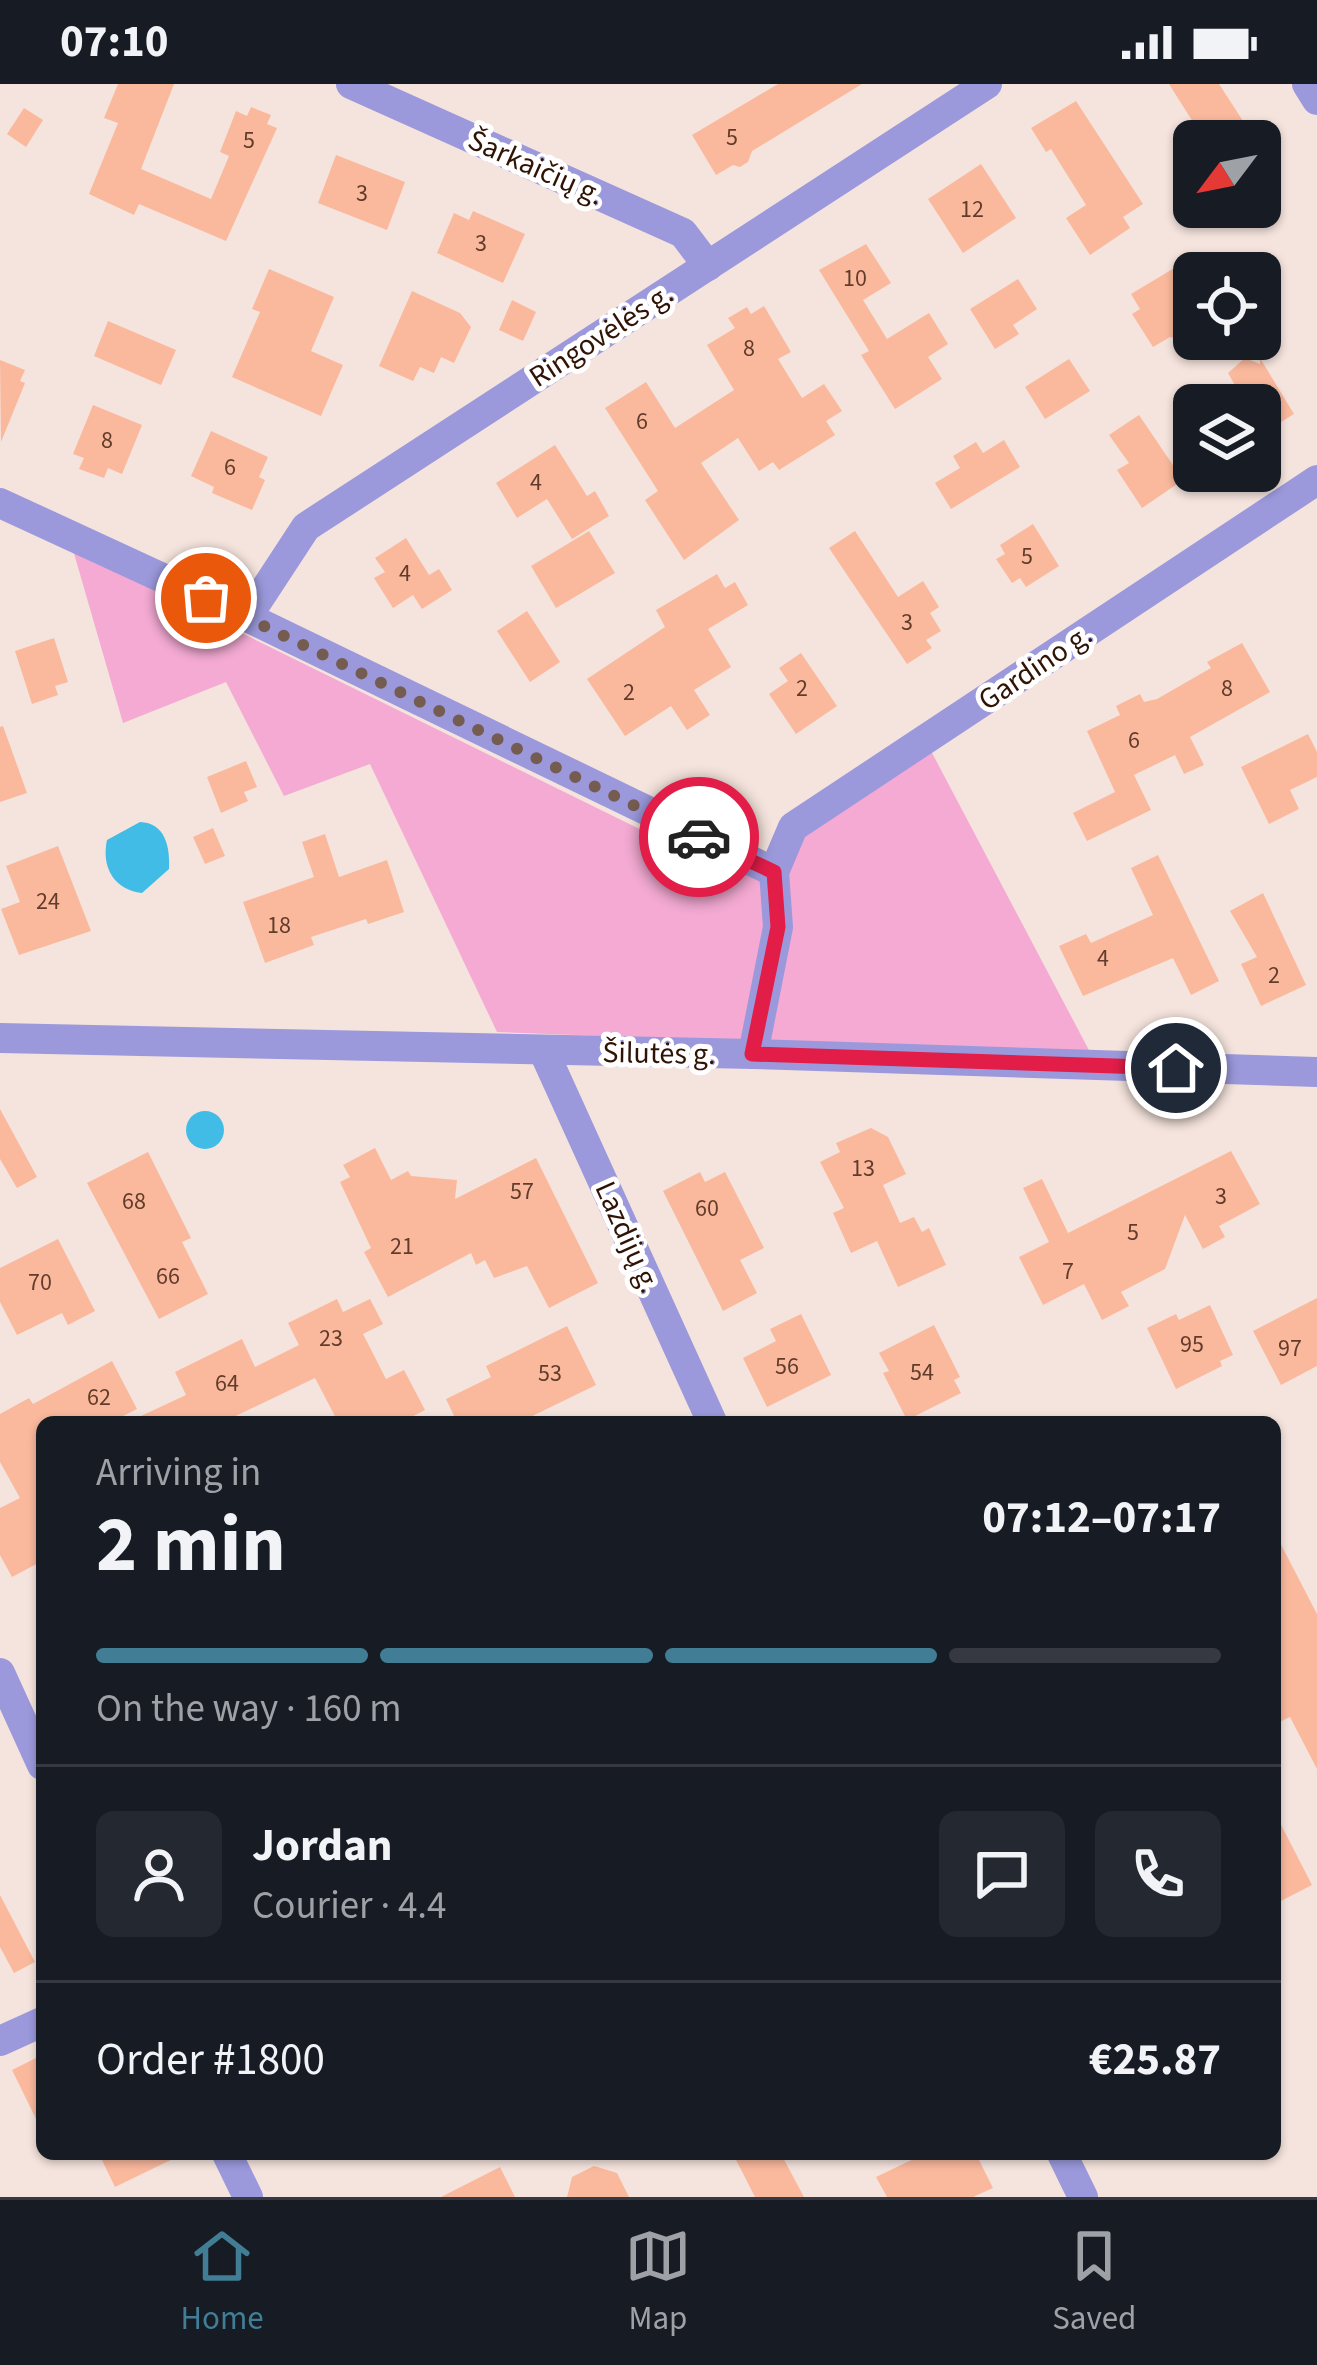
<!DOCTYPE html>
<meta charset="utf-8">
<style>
body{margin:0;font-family:"Source Sans 3",sans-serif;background:#242831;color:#f1f3f6;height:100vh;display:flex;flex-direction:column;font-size:45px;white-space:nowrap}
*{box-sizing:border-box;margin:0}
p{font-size:39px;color:#9ea1a6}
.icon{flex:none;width:66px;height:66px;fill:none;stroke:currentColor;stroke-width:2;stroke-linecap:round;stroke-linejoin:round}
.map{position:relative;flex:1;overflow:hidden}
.drawer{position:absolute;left:36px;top:1332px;width:1245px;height:744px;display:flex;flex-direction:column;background:#171b24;border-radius:18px;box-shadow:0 3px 9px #0004}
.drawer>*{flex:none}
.needle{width:78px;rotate:238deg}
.buttons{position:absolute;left:1173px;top:36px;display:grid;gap:24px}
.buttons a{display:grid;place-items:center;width:108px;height:108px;border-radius:18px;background:#171b24;box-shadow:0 3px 9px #0004;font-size:60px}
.pin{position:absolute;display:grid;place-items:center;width:102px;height:102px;color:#fff;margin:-51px;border:6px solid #fff;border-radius:50%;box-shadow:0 3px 12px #0007}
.courier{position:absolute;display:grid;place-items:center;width:120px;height:120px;margin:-60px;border:9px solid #e11d48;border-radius:50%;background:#fff;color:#222;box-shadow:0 3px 15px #0007}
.head em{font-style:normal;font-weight:700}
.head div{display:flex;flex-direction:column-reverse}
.head{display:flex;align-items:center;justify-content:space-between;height:204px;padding:0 60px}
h1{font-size:78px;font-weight:700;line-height:90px}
.bar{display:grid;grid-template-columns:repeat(4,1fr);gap:18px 12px;align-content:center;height:144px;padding:0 60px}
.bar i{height:15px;border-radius:9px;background:#363941}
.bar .active{background:#417e95}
.bar p{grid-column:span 4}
.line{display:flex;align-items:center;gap:30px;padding:0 60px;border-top:3px solid #363941}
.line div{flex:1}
.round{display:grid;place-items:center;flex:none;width:126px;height:126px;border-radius:18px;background:#242831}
.status{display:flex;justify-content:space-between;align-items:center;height:84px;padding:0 60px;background:#171b24;direction:ltr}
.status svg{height:33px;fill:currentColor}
.tab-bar{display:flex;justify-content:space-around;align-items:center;height:168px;border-top:3px solid #363941;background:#171b24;font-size:33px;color:#9ea1a6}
.tab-bar a{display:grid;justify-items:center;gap:6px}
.tab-bar .active{color:#417e95}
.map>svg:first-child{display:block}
</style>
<div class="status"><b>07:10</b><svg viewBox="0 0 49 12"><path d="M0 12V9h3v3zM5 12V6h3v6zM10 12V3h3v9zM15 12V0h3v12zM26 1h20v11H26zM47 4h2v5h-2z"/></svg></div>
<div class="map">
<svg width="1317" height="2113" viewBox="0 0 1317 2113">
<rect width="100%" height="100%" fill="#f5e4dd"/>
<path fill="#f4aad3" d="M73,466L737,793L931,667L1091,970L497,948L370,680L284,712L226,598L123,639Z"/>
<g fill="#40bce6">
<path d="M140,738C165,739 170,762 169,785L142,809C114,806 101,783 107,756Z"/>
<circle cx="205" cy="1046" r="19"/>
</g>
<g fill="#fab99d">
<path d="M118,0H174L141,85L211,115L229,72L220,68L236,27L247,32L251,23L271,31L267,40L277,44L226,157L139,120L134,131L89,110L118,39L104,34Z"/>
<path d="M778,0H862L752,67L748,78L740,83L733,81L716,91L692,51Z"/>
<path d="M1169,0H1219L1256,57H1205Z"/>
<path d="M1076,17L1143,120L1123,133L1130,144L1090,171L1066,134L1086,121L1051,65L1046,68L1031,44Z"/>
<path d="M24,24L43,36L26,63L7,50Z"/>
<path d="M336,71L405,98L387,146L318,119Z"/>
<path d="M981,80L1016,134L963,169L928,115Z"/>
<path d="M473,127L525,150L503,199L437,169L454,129L469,136Z"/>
<path d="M866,160L891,199L863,216L887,255L929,229L948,260L928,273L942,295L895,325L861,271L869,267L819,186Z"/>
<path d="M1181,180L1194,202V248L1182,255L1170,253L1153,263L1132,230L1140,225L1131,210Z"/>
<path d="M269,185L334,213L311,267L343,281L321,332L232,293L260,228L252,225Z"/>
<path d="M1018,195L1037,225L1013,241L1019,250L995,265L970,225Z"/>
<path d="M412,207L460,229L471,243L454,279L441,273L434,289L420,283L413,297L379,282Z"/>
<path d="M512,216L536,228L523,257L499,246Z"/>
<path d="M764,222L791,268L778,275L802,314L824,300L842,327L826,337L835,351L779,386L773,378L759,387L738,354L701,379L739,436L684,476L645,416L658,407L605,324L646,298L675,344L734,306L707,261L735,244L728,234L747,223L751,230Z"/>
<path d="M108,237L176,266L161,301L94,272Z"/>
<path d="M1245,274L1260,280V274L1294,330L1260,351V321H1206L1236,303L1228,289Z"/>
<path d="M1069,275L1090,307L1045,335L1025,303Z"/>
<path d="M0,276L25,286L20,297L25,299L1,358Z"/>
<path d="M93,321L142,341L122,390L108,384L104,394L79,385L84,374L73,370Z"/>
<path d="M1139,331L1183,396L1142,424L1117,386L1129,379L1109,351Z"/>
<path d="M211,347L268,373L259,393L265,396L252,426L212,409L214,403L191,392Z"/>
<path d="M1004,356L1020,383L951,425L935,399L960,384L953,372L976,358L983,369Z"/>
<path d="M555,361L587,412L595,407L609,432L572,455L547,415L517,434L496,399Z"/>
<path d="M1033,440L1059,482L1026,503L1020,494L1012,499L996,475L1005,470L1000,461Z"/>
<path d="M589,447L615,489L556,524L531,482Z"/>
<path d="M855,447L898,513L923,497L939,523L930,529L941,547L926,556L932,564L907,580L829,464Z"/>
<path d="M406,454L429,491L439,485L452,506L422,525L413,511L393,524L374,494L385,488L375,474Z"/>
<path d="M717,490L725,504L735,498L748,521L708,545L731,583L694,606L710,631L687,646L671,622L625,652L587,595L665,543L656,526Z"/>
<path d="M527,527L560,578L530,598L497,547Z"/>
<path d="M54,554L68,598L55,602L58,611L32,620L15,567Z"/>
<path d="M1242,559L1270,608L1190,653L1204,681L1184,690L1175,671L1134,691L1151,726L1087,757L1073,729L1115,708L1087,647L1120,631L1116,622L1140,610L1144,618L1157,615L1211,584L1207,578Z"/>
<path d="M801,569L837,622L796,650L769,610L788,597L779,584Z"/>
<path d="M3,642L27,709L0,718V643Z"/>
<path d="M1308,650L1317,668V693L1290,706L1299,725L1269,740L1241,683Z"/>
<path d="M246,677L257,703L244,708L248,717L221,729L207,693Z"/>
<path d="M213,744L225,772L205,780L193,753Z"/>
<path d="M325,750L339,793L387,776L404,828L368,840L366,835L311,853L314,861L265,879L243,818L314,793L302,758Z"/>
<path d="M58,762L91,847L19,871L1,825L20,818L6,782Z"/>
<path d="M1158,771L1219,897L1191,911L1173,874L1083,912L1059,862L1086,850L1091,859L1153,831L1131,784Z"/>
<path d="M1263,809L1306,901L1261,922L1241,880L1257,873L1230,827Z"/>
<path d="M0,1025L37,1093L17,1104L0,1075Z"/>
<path d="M871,1044L888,1053L906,1090L883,1101L900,1139L914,1133L922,1148L929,1144L946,1181L898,1203L877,1157L851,1169L833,1129L844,1124L820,1078L840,1068L836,1059Z"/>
<path d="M375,1064L391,1096L408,1087L411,1092L457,1096L455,1115L536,1074L598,1199L549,1224L527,1182L494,1194L485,1176L476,1181L471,1169L388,1213L364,1168L371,1164L340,1098L350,1093L343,1081Z"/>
<path d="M1231,1067L1260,1120L1219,1142L1225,1153L1203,1165L1185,1131L1165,1185L1121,1208L1129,1222L1102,1236L1084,1200L1043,1221L1019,1173L1049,1158L1023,1104L1042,1095L1068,1149Z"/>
<path d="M148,1068L191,1154L182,1158L208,1210L159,1235L87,1099Z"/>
<path d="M700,1088L705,1098L725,1088L764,1164L740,1176L757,1209L723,1227L663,1107Z"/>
<path d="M58,1155L95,1227L68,1241L62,1229L17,1251L0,1218V1184Z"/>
<path d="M1317,1214V1282L1281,1301L1253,1247Z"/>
<path d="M337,1215L343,1228L370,1215L383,1240L363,1250L386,1295L404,1286L425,1326L402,1338H338L315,1294L223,1338H128L186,1311L175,1288L242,1255L255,1283L299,1261L288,1239Z"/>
<path d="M1210,1221L1233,1271L1220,1277L1222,1282L1176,1305L1147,1244L1176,1230L1179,1236Z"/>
<path d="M801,1230L831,1291L767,1323L743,1274L776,1257L770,1245Z"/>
<path d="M934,1241L960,1293L954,1296L961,1309L907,1336L883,1289L889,1287L879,1269Z"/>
<path d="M567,1242L596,1301L520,1338H457L446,1315L491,1293L486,1282Z"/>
<path d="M112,1277L137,1325L111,1338H42V1477L12,1493L0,1471V1424L20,1414L0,1378V1330L29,1314L33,1320Z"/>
<path d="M1275,1449L1317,1530V1685L1290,1633L1275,1640Z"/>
<path d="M1275,1729L1312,1801L1275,1820Z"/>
<path d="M0,1811L35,1878L14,1889L0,1863Z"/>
<path d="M42,1971V2047L12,1986Z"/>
<path d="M99,2070H183L115,2103Z"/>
<path d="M733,2070H781L804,2113H755Z"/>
<path d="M924,2070H976L993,2104L973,2113H887L876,2093Z"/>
<path d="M594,2082L617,2089L629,2113H567L572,2093Z"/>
<path d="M500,2083L515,2113H441Z"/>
</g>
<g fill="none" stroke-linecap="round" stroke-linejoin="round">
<g stroke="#9b99db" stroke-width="30">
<path d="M351,0L683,149L708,182"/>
<path d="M1307,0L1317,16"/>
<path d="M0,419L247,533L774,788L778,843L753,970"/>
<path d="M247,533L306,443L987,0"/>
<path d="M774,788L793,743L1317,396"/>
<path d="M0,954L753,970L1317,988"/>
<path d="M544,968L712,1338"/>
<path d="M0,1589L42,1681"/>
<path d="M0,1957L42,1938"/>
<path d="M227,2070L248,2113"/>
<path d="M1062,2070L1083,2113"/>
</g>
</g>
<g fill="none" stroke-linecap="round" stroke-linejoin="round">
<path stroke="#755c51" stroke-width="12" stroke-dasharray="0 21.6" d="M206,514L699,753"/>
<path stroke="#e11d48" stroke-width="15" d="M699,753L774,788L778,843L752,970L1176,984"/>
</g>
<g text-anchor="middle" stroke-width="10" stroke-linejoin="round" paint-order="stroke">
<g font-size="24" fill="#623c2b">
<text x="732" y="61">5</text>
<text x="249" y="64">5</text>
<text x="362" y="117">3</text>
<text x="972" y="133">12</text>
<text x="481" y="167">3</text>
<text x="855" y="202">10</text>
<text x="749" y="272">8</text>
<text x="642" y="345">6</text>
<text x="107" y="364">8</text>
<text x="230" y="391">6</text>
<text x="536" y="406">4</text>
<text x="1027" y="480">5</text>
<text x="405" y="497">4</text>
<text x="907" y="546">3</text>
<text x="802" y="612">2</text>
<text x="1227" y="612">8</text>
<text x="629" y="616">2</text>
<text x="1134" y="664">6</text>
<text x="48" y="825">24</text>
<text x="279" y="849">18</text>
<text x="1103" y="882">4</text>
<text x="1274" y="899">2</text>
<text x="863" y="1092">13</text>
<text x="522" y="1115">57</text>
<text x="1221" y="1120">3</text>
<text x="134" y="1125">68</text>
<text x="707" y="1132">60</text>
<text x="1133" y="1156">5</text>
<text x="402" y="1170">21</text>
<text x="1068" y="1195">7</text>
<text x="168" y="1200">66</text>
<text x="40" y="1206">70</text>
<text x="331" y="1262">23</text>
<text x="1192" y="1268">95</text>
<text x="1290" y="1272">97</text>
<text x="787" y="1290">56</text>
<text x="922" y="1296">54</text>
<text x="550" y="1297">53</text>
<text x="227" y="1307">64</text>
<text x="99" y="1321">62</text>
</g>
<g font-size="30" fill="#301305" stroke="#fff">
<text transform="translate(536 83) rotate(24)" y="10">Šarkaičių g.</text>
<text transform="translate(601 251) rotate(-33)" y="10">Ringovėlės g.</text>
<text transform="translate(1035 583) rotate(-34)" y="10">Gardino g.</text>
<text transform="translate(659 969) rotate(1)" y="10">Šilutės g.</text>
<text transform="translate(628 1153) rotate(66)" y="10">Lazdijų g.</text>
</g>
</g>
</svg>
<div class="buttons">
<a><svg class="needle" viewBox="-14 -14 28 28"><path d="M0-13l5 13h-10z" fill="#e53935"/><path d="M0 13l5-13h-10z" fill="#9ea1a6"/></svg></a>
<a><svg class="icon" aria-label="locate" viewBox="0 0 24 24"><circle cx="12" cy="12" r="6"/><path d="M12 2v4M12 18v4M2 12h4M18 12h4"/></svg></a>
<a><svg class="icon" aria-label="layers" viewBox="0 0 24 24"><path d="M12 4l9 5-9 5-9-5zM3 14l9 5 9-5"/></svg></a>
</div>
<div class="pin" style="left:206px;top:514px;background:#ea580c"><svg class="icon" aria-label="bag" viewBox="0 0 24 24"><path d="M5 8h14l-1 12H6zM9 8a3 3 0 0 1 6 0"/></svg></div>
<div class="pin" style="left:1176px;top:984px;background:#1f2937"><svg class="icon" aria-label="home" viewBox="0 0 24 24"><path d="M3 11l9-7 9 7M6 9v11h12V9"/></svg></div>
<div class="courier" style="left:699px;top:753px"><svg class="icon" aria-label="car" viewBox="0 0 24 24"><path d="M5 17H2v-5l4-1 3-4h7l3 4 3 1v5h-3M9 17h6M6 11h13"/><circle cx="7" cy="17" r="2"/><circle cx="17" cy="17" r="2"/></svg></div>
<section class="drawer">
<div class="head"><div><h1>2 min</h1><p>Arriving in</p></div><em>07:12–07:17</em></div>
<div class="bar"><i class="active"></i><i class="active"></i><i class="active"></i><i></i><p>On the way · 160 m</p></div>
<div class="line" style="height:216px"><a class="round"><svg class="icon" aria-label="person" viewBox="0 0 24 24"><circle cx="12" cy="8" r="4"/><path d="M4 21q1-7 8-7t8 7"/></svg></a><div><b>Jordan</b><p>Courier · 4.4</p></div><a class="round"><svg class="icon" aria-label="chat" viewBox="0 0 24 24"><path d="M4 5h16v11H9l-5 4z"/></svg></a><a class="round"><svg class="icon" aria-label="phone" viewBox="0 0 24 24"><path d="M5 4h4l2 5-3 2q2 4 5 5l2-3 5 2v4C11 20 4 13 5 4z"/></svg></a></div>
<div class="line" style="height:156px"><div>Order #1800</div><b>€25.87</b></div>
</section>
</div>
<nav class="tab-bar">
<a class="active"><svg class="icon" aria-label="home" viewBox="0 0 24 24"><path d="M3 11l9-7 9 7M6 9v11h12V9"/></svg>Home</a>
<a><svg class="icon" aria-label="map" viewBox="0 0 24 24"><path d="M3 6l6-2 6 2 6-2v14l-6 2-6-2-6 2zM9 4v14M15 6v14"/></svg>Map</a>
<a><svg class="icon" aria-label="saved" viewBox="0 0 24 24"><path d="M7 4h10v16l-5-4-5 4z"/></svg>Saved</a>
</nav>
